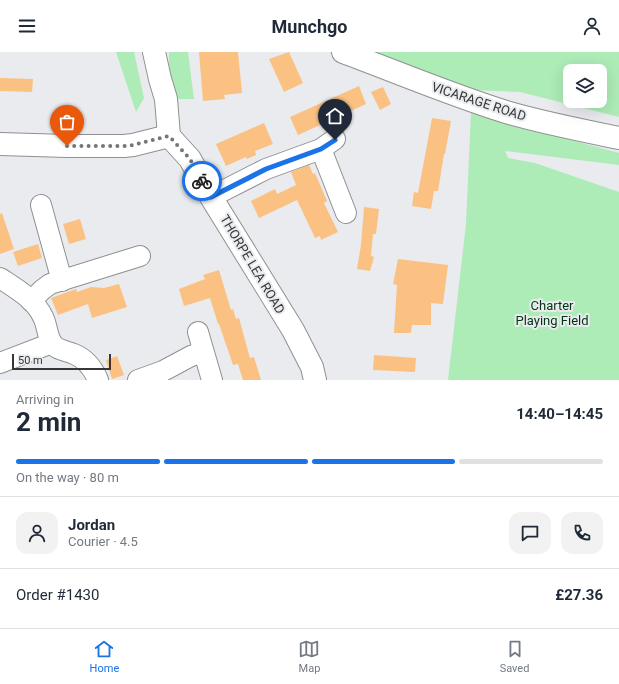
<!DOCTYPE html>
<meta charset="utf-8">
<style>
body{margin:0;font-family:Roboto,sans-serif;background:#f2f2f3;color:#1f2937;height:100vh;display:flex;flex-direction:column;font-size:15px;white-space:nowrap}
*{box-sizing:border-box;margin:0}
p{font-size:13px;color:#747a83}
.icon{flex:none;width:22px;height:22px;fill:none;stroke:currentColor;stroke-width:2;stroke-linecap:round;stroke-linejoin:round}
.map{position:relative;height:328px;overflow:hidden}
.panel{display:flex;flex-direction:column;background:#fff;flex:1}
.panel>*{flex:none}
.buttons{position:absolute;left:563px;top:12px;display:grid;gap:8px}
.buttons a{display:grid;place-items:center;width:44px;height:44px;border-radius:8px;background:#fff;box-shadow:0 4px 16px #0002;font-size:20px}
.scale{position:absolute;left:12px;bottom:10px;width:99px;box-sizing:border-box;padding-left:4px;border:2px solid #363738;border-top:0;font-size:11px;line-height:14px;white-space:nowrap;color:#363738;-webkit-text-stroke:3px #eaebee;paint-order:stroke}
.pin{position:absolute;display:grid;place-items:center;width:34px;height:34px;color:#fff;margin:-41px -17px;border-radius:50% 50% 50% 0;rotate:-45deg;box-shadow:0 0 4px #0007}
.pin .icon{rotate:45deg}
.courier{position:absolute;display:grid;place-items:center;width:40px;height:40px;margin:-20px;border:3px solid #1a73e8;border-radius:50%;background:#fff;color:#222;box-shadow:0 1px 5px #0007}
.headline em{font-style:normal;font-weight:700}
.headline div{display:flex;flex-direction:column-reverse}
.headline{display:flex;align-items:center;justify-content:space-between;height:68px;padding:0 16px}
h1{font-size:26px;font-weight:700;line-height:30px}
.bar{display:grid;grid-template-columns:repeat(4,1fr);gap:6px 4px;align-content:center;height:48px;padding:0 16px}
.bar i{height:5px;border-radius:3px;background:#e0e1e3}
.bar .on{background:#1a73e8}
.bar p{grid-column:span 4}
.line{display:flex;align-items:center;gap:10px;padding:0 16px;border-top:1px solid #e0e1e3}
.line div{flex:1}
.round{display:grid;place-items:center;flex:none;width:42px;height:42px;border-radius:12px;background:#f2f2f3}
header{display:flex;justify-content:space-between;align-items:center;height:52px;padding:0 16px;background:#fff;font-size:18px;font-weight:700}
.tabs{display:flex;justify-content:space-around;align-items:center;height:56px;border-top:1px solid #e0e1e3;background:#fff;font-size:11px;color:#747a83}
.tabs a{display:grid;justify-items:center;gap:2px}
.tabs .on{color:#1a73e8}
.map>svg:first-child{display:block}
</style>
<header><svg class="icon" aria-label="menu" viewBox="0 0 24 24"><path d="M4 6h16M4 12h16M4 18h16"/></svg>Munchgo<svg class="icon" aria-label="person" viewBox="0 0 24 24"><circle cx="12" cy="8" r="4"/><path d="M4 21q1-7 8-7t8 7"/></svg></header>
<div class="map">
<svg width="619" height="328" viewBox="0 0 619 328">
<rect width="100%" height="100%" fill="#eaebee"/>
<g fill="#adebb7" fill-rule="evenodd">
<path d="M116,0H134L144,46L136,60Z"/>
<path d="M169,0H188L194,47H178C172,30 168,18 169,0Z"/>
<path d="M373,0H619V65L520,40L470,38ZM570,19H600V49H570Z"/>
<path d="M471,61L619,101V113L505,99L508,106L535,111L619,140V328H448L466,172Z"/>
</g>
<g fill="#fac183">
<path d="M199,0H238L242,41L224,43L225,47L203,49Z"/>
<path d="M289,0L303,31L284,40L269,7Z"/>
<path d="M0,26L33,27L32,40L0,39Z"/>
<path d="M359,34L366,52L298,83L290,65Z"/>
<path d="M383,35L391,52L380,58L371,40Z"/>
<path d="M432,66L451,69L445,102H444L438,139H434L431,157L412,154L414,140L418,141Z"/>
<path d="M264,71L273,92L255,99L256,103L247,107L246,105L226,114L216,92Z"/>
<path d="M309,113L313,122L315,121L327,149L324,151L338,180L321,188L320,184L315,186L297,148L259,166L251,149L275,137L277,142L296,133L291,120Z"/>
<path d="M364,155L379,157L376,182H373L371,204L374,205L370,219L357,217L361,193Z"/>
<path d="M2,161L14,197L0,202V162Z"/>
<path d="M80,167L86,187L69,192L63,172Z"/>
<path d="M38,192L42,206L18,214L13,200Z"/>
<path d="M398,207L448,213L443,252L431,251V273H412L411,281H394L397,233L393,232Z"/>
<path d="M219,218L231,258L233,257L236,267L239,266L250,306L254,305L261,328H243L238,312L233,313L219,272H218L210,246L184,254L179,237L205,227L203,223Z"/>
<path d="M119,232L127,255L92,266L88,252L58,263L51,246L76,237L77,240L91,235L104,236Z"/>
<path d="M374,303L416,306L415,320L373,318Z"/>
<path d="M117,304L124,323L112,327L106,308Z"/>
</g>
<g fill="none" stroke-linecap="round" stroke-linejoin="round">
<g stroke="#8e9092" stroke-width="22">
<g id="minor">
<path d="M321,97L346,161"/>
<path d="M211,145L266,117L321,97L335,87"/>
<path d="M41,153L62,229"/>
<path d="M0,226C15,236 35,247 43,265C47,272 47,284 52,291C56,298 67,299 74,302C86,307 93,316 98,328"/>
<path d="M31,249L42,238L50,232L140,204"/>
<path d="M198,280L212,328"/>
<path d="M0,311L52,291"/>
<path d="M138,328L163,319L191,304L203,300"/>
</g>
</g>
<g stroke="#8e9092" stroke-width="24">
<g id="major">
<path d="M154,0L160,27L166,47L169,84"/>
<path d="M343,0C397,20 451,43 506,60C543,71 581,78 619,86"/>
<path d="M169,84L190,107L211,145L293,278L312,315L315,328"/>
<path d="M0,92L67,94H124L133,93L169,84"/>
</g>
</g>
<use href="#minor" stroke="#fff" stroke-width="20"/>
<use href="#major" stroke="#fff" stroke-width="22"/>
</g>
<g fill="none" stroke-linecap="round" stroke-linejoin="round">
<path stroke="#757678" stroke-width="4" stroke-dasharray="0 7.2" d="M67,94H124L133,93L169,84L190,107L202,129"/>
<path stroke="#1a73e8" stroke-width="5" d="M202,129L211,145L266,117L321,97L335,88"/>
</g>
<g text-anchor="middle" stroke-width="4" stroke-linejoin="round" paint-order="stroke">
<g font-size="13" fill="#363738" stroke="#eaebee">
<text transform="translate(479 49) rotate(18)" y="5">VICARAGE ROAD</text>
<text transform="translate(253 212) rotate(59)" y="5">THORPE LEA ROAD</text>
</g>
<g font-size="13" fill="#013513" stroke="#eaebee">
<text x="552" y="258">Charter<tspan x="552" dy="15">Playing Field</tspan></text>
</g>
</g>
</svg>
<div class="buttons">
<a><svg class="icon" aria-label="layers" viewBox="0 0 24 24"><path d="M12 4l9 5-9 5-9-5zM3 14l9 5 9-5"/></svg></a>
</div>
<div class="scale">50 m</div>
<div class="pin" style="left:67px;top:94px;background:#ea580c"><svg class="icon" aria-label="bag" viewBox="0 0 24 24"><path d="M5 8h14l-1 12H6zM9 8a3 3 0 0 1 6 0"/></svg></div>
<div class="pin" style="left:335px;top:88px;background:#1f2937"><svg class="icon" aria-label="home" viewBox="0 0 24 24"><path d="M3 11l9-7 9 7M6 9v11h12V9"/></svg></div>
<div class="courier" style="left:202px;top:129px"><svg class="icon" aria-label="bike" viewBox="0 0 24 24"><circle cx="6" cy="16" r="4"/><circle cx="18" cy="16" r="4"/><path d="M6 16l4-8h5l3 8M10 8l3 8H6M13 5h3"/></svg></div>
</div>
<section class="panel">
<div class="headline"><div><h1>2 min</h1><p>Arriving in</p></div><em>14:40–14:45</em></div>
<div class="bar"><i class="on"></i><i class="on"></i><i class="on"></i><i></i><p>On the way · 80 m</p></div>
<div class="line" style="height:72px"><a class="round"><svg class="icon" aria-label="person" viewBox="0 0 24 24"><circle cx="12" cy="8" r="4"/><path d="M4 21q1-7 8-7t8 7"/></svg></a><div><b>Jordan</b><p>Courier · 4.5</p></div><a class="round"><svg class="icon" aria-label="chat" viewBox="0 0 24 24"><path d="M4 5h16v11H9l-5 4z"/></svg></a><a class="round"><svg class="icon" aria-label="phone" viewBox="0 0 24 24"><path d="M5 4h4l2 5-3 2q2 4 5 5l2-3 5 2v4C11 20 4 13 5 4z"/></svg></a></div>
<div class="line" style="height:52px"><div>Order #1430</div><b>£27.36</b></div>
</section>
<nav class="tabs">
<a class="on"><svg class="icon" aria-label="home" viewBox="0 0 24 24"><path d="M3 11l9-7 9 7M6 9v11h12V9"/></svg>Home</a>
<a><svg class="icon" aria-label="map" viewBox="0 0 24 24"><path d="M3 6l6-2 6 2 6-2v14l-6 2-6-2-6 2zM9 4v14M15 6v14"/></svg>Map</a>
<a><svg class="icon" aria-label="saved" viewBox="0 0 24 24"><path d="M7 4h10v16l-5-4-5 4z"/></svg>Saved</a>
</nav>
